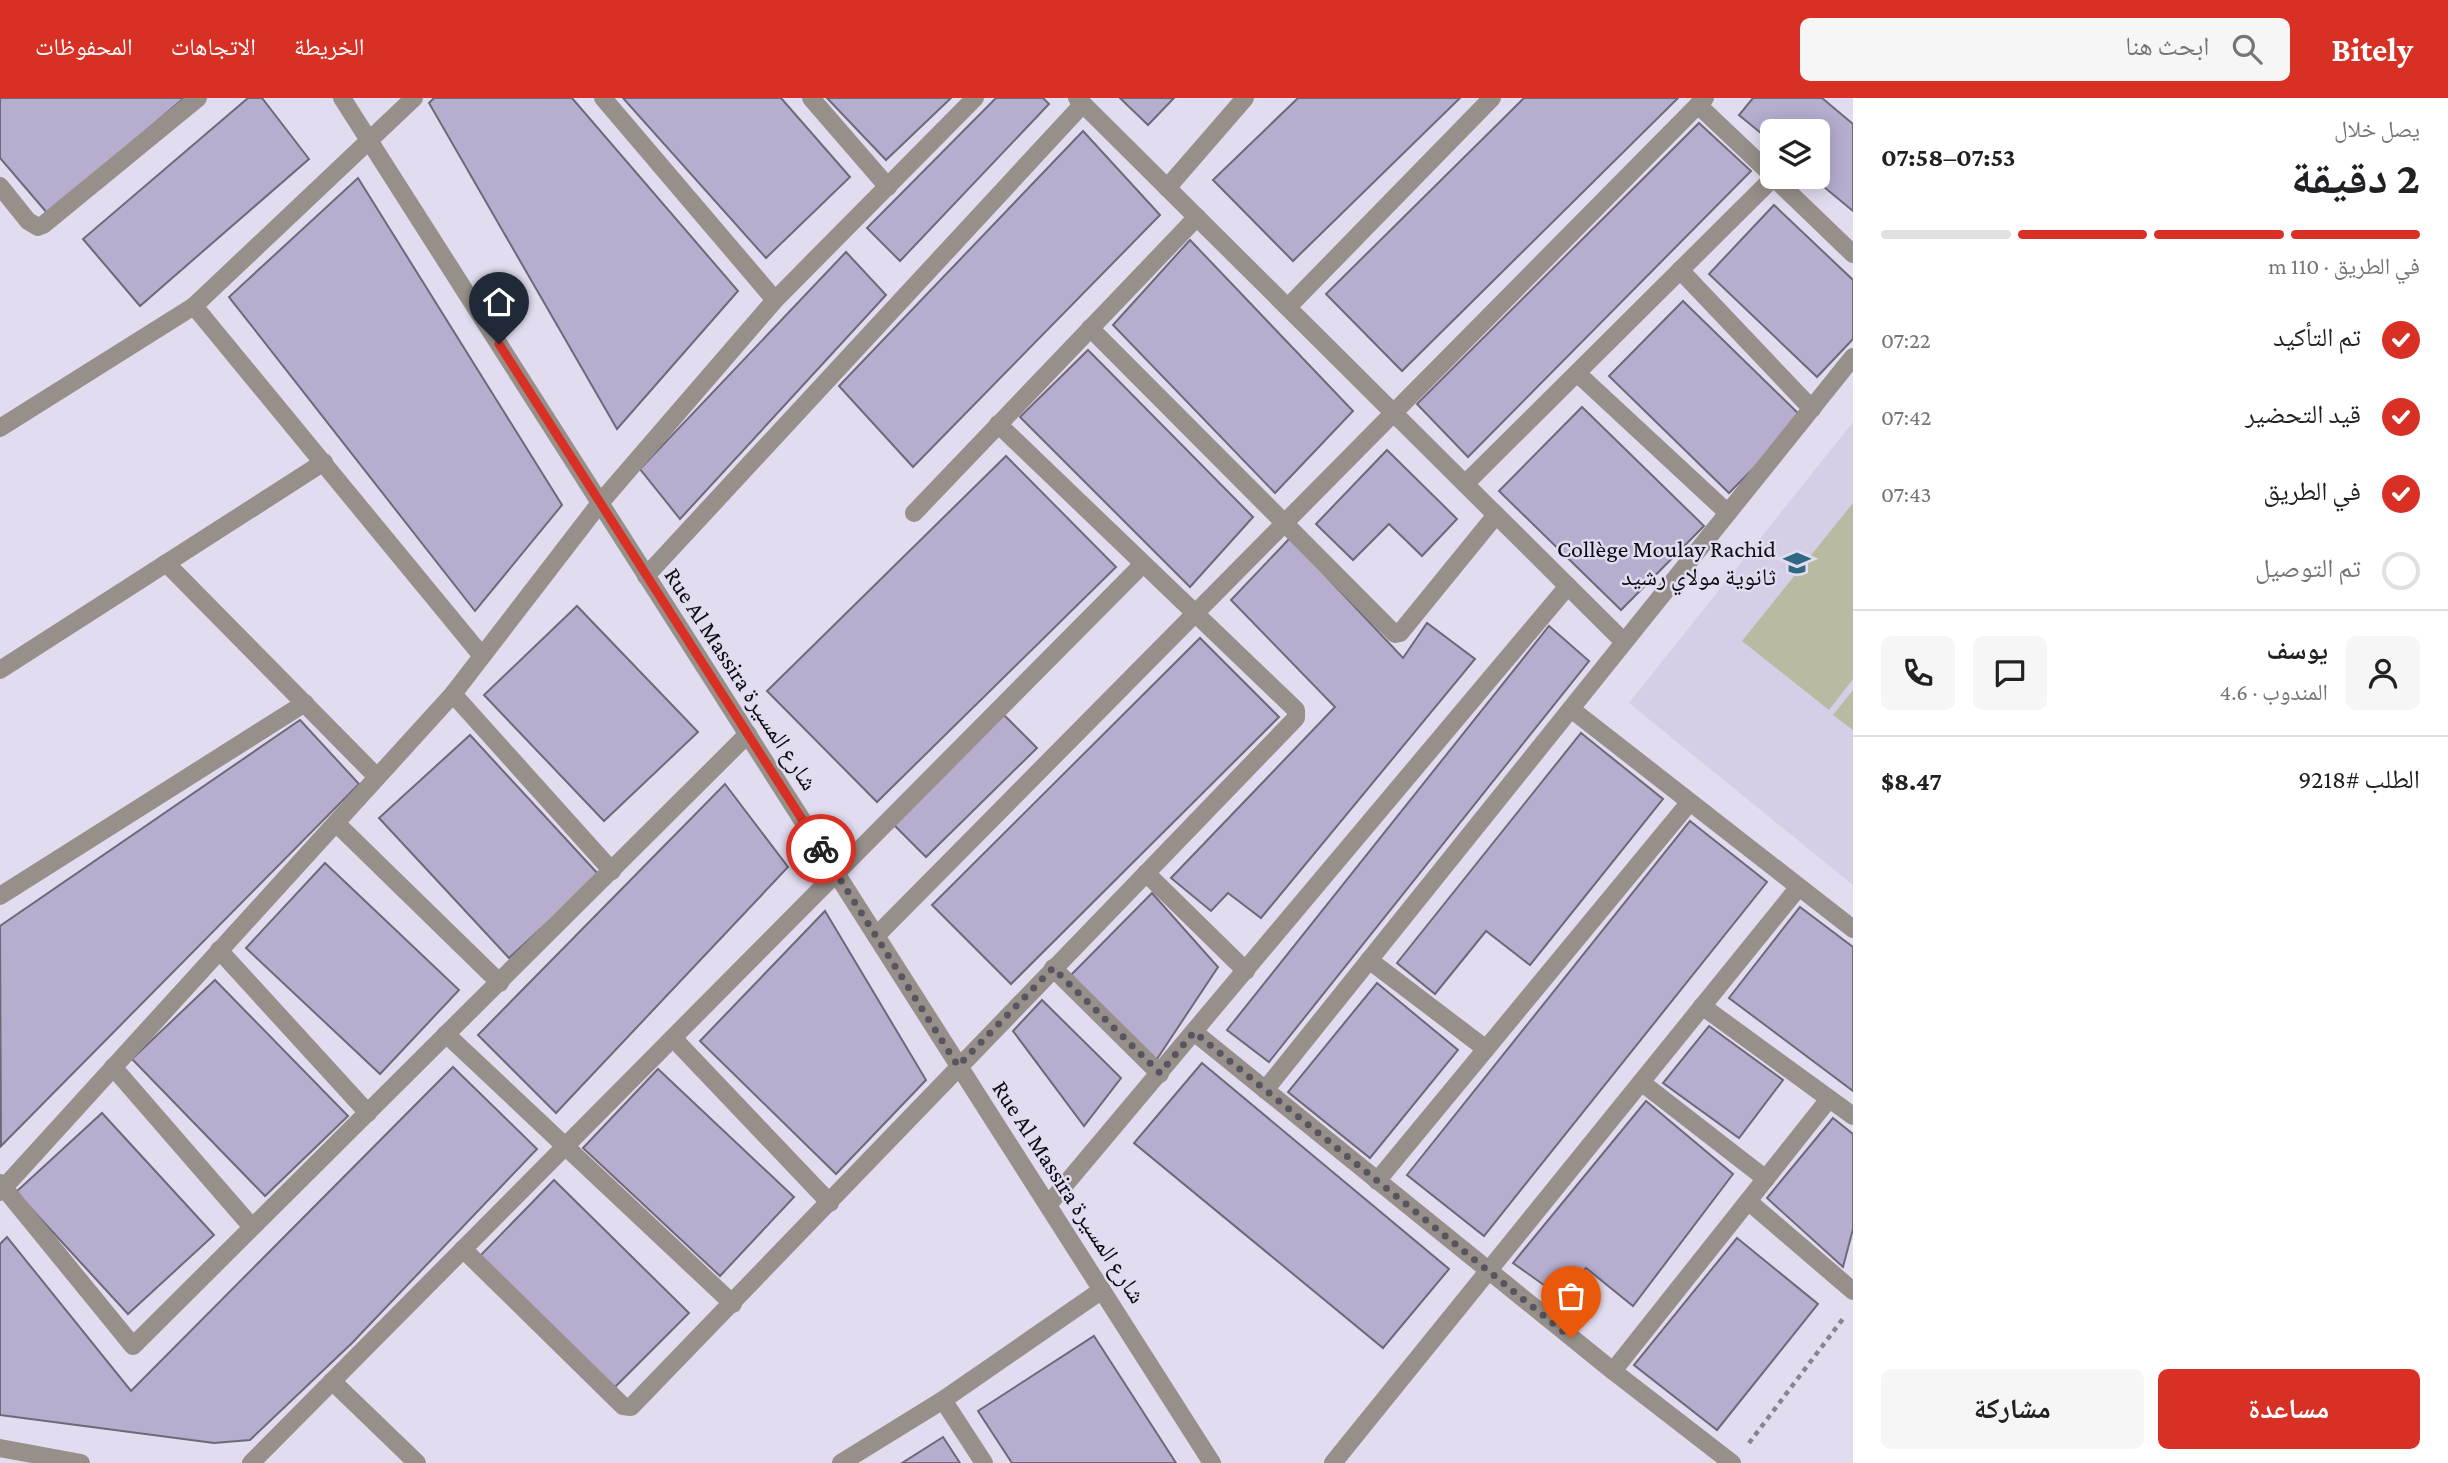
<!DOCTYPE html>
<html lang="ar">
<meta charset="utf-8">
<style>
body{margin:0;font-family:"Crimson Pro","Noto Naskh Arabic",serif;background:#f6f6f6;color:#202124;direction:rtl;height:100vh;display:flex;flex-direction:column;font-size:26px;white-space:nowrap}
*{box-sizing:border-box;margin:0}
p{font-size:23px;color:#757577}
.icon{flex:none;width:38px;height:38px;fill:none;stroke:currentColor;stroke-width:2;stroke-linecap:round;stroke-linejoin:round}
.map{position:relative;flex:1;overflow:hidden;direction:ltr}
.panel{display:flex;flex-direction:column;background:#fff;width:595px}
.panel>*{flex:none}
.buttons{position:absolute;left:1760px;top:21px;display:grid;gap:14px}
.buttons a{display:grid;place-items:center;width:70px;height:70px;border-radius:10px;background:#fff;box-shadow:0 4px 18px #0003;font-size:35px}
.pin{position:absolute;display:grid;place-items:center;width:60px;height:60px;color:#fff;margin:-72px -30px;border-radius:50% 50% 50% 0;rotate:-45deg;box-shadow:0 0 7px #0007}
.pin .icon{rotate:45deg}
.courier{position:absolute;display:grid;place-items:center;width:70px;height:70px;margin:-35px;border:5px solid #d93025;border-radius:50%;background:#fff;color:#222;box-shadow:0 2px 9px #0007}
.headline em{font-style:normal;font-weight:700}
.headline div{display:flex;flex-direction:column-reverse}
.headline{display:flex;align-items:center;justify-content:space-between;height:119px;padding:0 28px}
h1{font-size:46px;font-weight:700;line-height:52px}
.bar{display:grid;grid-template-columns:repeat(4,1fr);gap:10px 7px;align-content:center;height:84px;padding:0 28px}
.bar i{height:9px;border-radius:5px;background:#e0e0e0}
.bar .current{background:#d93025}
.bar p{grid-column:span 4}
.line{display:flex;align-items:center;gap:18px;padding:0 28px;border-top:2px solid #e0e0e0}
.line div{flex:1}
.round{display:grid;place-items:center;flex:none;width:74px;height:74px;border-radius:10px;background:#f6f6f6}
ol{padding:0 28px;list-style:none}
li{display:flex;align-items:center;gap:21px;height:77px}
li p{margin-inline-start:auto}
li .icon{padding:7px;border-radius:50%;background:#d93025;color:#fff;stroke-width:4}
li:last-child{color:#757577}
li i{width:38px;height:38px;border:4px solid #e0e0e0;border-radius:50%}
.cta{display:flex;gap:14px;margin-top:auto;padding:14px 28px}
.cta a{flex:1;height:80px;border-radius:10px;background:#d93025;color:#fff;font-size:28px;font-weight:700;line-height:80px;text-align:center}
.cta a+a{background:#f6f6f6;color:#202124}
header{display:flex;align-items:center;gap:42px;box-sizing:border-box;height:98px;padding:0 35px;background:#d93025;color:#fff}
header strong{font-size:33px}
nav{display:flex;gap:38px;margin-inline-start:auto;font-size:24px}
.search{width:490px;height:63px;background:#f6f6f6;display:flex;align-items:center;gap:18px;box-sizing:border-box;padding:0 24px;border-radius:10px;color:#757577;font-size:26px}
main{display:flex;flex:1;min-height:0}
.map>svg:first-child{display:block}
</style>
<header>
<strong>Bitely</strong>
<div class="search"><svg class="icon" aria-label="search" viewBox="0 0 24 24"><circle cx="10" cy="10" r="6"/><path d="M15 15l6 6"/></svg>ابحث هنا</div>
<nav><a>الخريطة</a><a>الاتجاهات</a><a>المحفوظات</a></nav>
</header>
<main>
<section class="panel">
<div class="headline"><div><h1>2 دقيقة</h1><p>يصل خلال</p></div><em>07:53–07:58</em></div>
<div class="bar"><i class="current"></i><i class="current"></i><i class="current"></i><i></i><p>في الطريق · 110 m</p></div>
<ol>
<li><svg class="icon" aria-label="check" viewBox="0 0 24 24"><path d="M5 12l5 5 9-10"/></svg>تم التأكيد<p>07:22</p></li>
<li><svg class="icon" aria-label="check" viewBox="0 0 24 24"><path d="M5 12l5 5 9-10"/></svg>قيد التحضير<p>07:42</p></li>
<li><svg class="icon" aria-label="check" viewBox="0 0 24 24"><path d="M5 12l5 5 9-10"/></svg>في الطريق<p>07:43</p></li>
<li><i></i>تم التوصيل</li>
</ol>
<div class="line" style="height:126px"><a class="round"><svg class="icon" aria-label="person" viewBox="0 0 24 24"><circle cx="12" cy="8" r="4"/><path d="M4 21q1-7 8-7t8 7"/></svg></a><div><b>يوسف</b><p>المندوب · 4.6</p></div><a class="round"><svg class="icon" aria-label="chat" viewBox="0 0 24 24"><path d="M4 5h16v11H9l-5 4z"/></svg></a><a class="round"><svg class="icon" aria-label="phone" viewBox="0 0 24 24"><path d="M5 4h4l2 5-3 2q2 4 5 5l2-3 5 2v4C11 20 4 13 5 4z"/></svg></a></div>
<div class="line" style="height:91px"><div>الطلب #9218</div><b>$8.47</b></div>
<div class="cta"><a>مساعدة</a><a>مشاركة</a></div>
</section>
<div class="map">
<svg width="1853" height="1365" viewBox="0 0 1853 1365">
<rect width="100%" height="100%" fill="#e1dcef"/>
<path fill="#d4cee7" d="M1853,324V787L1629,605Z"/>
<g fill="#b8bba1">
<path d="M1853,405V581L1829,612L1742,543Z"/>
<path d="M1853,592V632L1833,617Z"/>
</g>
<g fill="#b6adcf" stroke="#6d6979" stroke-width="2">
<path d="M0,0H184L48,116L0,60Z"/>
<path d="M248,0H262L309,61L140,208L83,141Z"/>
<path d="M434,0H572L738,193L617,331L429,5Z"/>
<path d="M623,0H781L850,79L766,160Z"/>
<path d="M827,0H951L886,62Z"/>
<path d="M996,0H1043L1049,6L900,163L867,130Z"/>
<path d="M1120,0H1174L1148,27Z"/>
<path d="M1298,0H1460L1293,163L1213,82Z"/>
<path d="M1524,0H1678L1402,273L1326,196Z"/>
<path d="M1753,0H1822L1853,26V113L1812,79H1818V33H1773V45L1739,17Z"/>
<path d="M1699,25L1751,73L1468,359L1417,306Z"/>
<path d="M1083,33L1160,117L913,369L839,288Z"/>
<path d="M358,80L562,407L475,513L229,199Z"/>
<path d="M1774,107L1853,182V241L1817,279L1709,176Z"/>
<path d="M1190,142L1353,313L1275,395L1113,227Z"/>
<path d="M846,154L886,197L680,421L640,371Z"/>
<path d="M1683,203L1803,320L1729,395L1609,278Z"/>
<path d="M1088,252L1253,419L1190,489L1020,319Z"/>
<path d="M1582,309L1704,428L1621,512L1499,393Z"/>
<path d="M1387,352L1457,421L1422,458L1389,426L1353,462L1316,426Z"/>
<path d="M1006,358L1116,469L877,704L767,593Z"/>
<path d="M1290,440L1403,560L1427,525L1475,561L1261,820L1228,795L1211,813L1171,780L1335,609L1231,502Z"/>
<path d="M577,508L698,634L604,723L484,597Z"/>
<path d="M1549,528L1589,563L1269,964L1227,932Z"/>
<path d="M1200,540L1279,619L1011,886L932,807Z"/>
<path d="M1003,616L1037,650L926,759L893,726Z"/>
<path d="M300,622L359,686L1,1048L0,828Z"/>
<path d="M1581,635L1663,701L1530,867L1486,833L1435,896L1397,865Z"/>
<path d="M470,637L599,777L509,860L379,720Z"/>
<path d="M725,686L788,769L556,1015L478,937Z"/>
<path d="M1690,723L1767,784L1484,1138L1407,1077Z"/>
<path d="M325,765L459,892L380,976L246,850Z"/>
<path d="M1152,795L1218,869L1155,964L1068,880Z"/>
<path d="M1800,809L1853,849V993L1729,900Z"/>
<path d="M825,813L926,982L836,1076L700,943Z"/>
<path d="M215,882L348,1018L265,1098L132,961Z"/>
<path d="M1377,885L1458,952L1370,1060L1288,994Z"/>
<path d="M1042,902L1121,980L1084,1028L1013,933Z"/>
<path d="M1709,928L1783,982L1739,1040L1663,985Z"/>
<path d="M1202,965L1449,1171L1383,1250L1134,1045Z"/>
<path d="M453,969L537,1051L352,1245L250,1342L214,1345L0,1317V1146L7,1139L131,1293Z"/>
<path d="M658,971L794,1099L720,1178L583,1050Z"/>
<path d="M1646,1003L1733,1076L1633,1208L1586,1170L1562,1200L1513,1165Z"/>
<path d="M102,1015L214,1137L128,1216L16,1094Z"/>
<path d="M1833,1020L1853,1036V1131L1843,1169L1767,1100Z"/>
<path d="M554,1082L689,1215L614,1290L480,1158Z"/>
<path d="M1737,1140L1818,1206L1717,1332L1634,1267Z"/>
<path d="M1094,1238L1176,1365H1012L978,1313Z"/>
<path d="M943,1339L960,1365H902Z"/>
</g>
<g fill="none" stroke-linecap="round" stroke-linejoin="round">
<path stroke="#878491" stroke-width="4.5" stroke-dasharray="5 5" stroke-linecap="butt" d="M1749,1345L1845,1218"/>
<g stroke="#97908a" stroke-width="18">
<path d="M342,0L1212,1365"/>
<path d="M603,0L775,202"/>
<path d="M811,0L888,89"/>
<path d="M1077,0L1624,544"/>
<path d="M1698,7L1773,78"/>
<path d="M1773,79L1853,156"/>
<path d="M0,88L28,123L38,129L43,127L198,0"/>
<path d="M1167,90L1245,0"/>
<path d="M1680,172L1812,311"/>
<path d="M194,208L482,558"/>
<path d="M1288,209L1492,0"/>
<path d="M1090,230L1395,536L1400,535L1496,417"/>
<path d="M1577,275L1728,415"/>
<path d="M0,330L194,208L414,0"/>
<path d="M1465,386L1774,79"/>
<path d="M914,415L1197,119"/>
<path d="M166,465L377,679"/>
<path d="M646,478L1083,6"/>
<path d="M0,572L324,364"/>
<path d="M453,596L612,773"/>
<path d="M1571,611L1853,831"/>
<path d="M336,725L500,885"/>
<path d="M1146,775L1246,873"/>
<path d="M0,798L305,605"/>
<path d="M876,838L1705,0"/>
<path d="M219,852L368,1015"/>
<path d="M1369,862L1486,951"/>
<path d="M1053,870L1160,976"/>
<path d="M1702,908L1853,1018"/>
<path d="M1194,934L1613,1273L1732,1365"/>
<path d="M446,936L733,1206"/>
<path d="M673,940L830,1105"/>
<path d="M113,969L252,1129"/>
<path d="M1641,984L1766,1081"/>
<path d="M1265,992L1853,259"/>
<path d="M1377,1083L1689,705"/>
<path d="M0,1085L133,1248L748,636"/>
<path d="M0,1094L453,596L600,405L775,202L975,0"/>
<path d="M1748,1103L1853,1193"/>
<path d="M1048,1107L1568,488"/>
<path d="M463,1151L623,1308L631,1309L1296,620V612L998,326"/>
<path d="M1613,1273L1829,1001"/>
<path d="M332,1283L417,1365"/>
<path d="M943,1302L984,1365"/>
<path d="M0,1350L81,1365"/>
<path d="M251,1365L1143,466"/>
<path d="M841,1365L943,1302L1102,1192"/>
<path d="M1333,1365L1798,790"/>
</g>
</g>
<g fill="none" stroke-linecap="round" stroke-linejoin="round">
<path stroke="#57555f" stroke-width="7" stroke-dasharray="0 12.6" d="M821,751L958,968L1053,870L1160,975L1194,934L1571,1240"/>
<path stroke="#d93025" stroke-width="9" d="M499,246L821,751"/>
</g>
<defs>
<g id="school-bare" transform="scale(2.1)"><path d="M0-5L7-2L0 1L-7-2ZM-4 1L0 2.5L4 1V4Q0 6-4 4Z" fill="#306782" stroke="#e1dcef" stroke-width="2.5" paint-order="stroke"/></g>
</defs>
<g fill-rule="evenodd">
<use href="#school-bare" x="1797" y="465"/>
</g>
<g text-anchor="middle" stroke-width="5" stroke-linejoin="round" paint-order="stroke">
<g font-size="24" fill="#0d0c12" stroke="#e1dcef" text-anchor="end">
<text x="1776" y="459">Collège Moulay Rachid<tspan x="1776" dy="28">ثانوية مولاي رشيد</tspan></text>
</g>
<g font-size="24" fill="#0d0c12" stroke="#e1dcef">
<text transform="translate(741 581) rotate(57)" y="8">Rue Al Massira شارع المسيرة</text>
<text transform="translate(1069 1094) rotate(57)" y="8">Rue Al Massira شارع المسيرة</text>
</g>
</g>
</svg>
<div class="buttons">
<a><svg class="icon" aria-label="layers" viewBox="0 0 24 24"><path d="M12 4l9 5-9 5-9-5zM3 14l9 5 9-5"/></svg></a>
</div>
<div class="pin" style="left:1571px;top:1240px;background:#ea580c"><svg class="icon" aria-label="bag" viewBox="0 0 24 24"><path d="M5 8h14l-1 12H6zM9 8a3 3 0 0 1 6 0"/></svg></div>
<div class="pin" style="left:499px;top:246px;background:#1f2937"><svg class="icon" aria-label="home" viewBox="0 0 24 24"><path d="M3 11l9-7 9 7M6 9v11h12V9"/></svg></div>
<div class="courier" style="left:821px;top:751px"><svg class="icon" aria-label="bike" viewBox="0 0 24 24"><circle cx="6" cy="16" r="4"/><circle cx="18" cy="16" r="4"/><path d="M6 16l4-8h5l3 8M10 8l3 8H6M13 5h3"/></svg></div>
</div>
</main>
